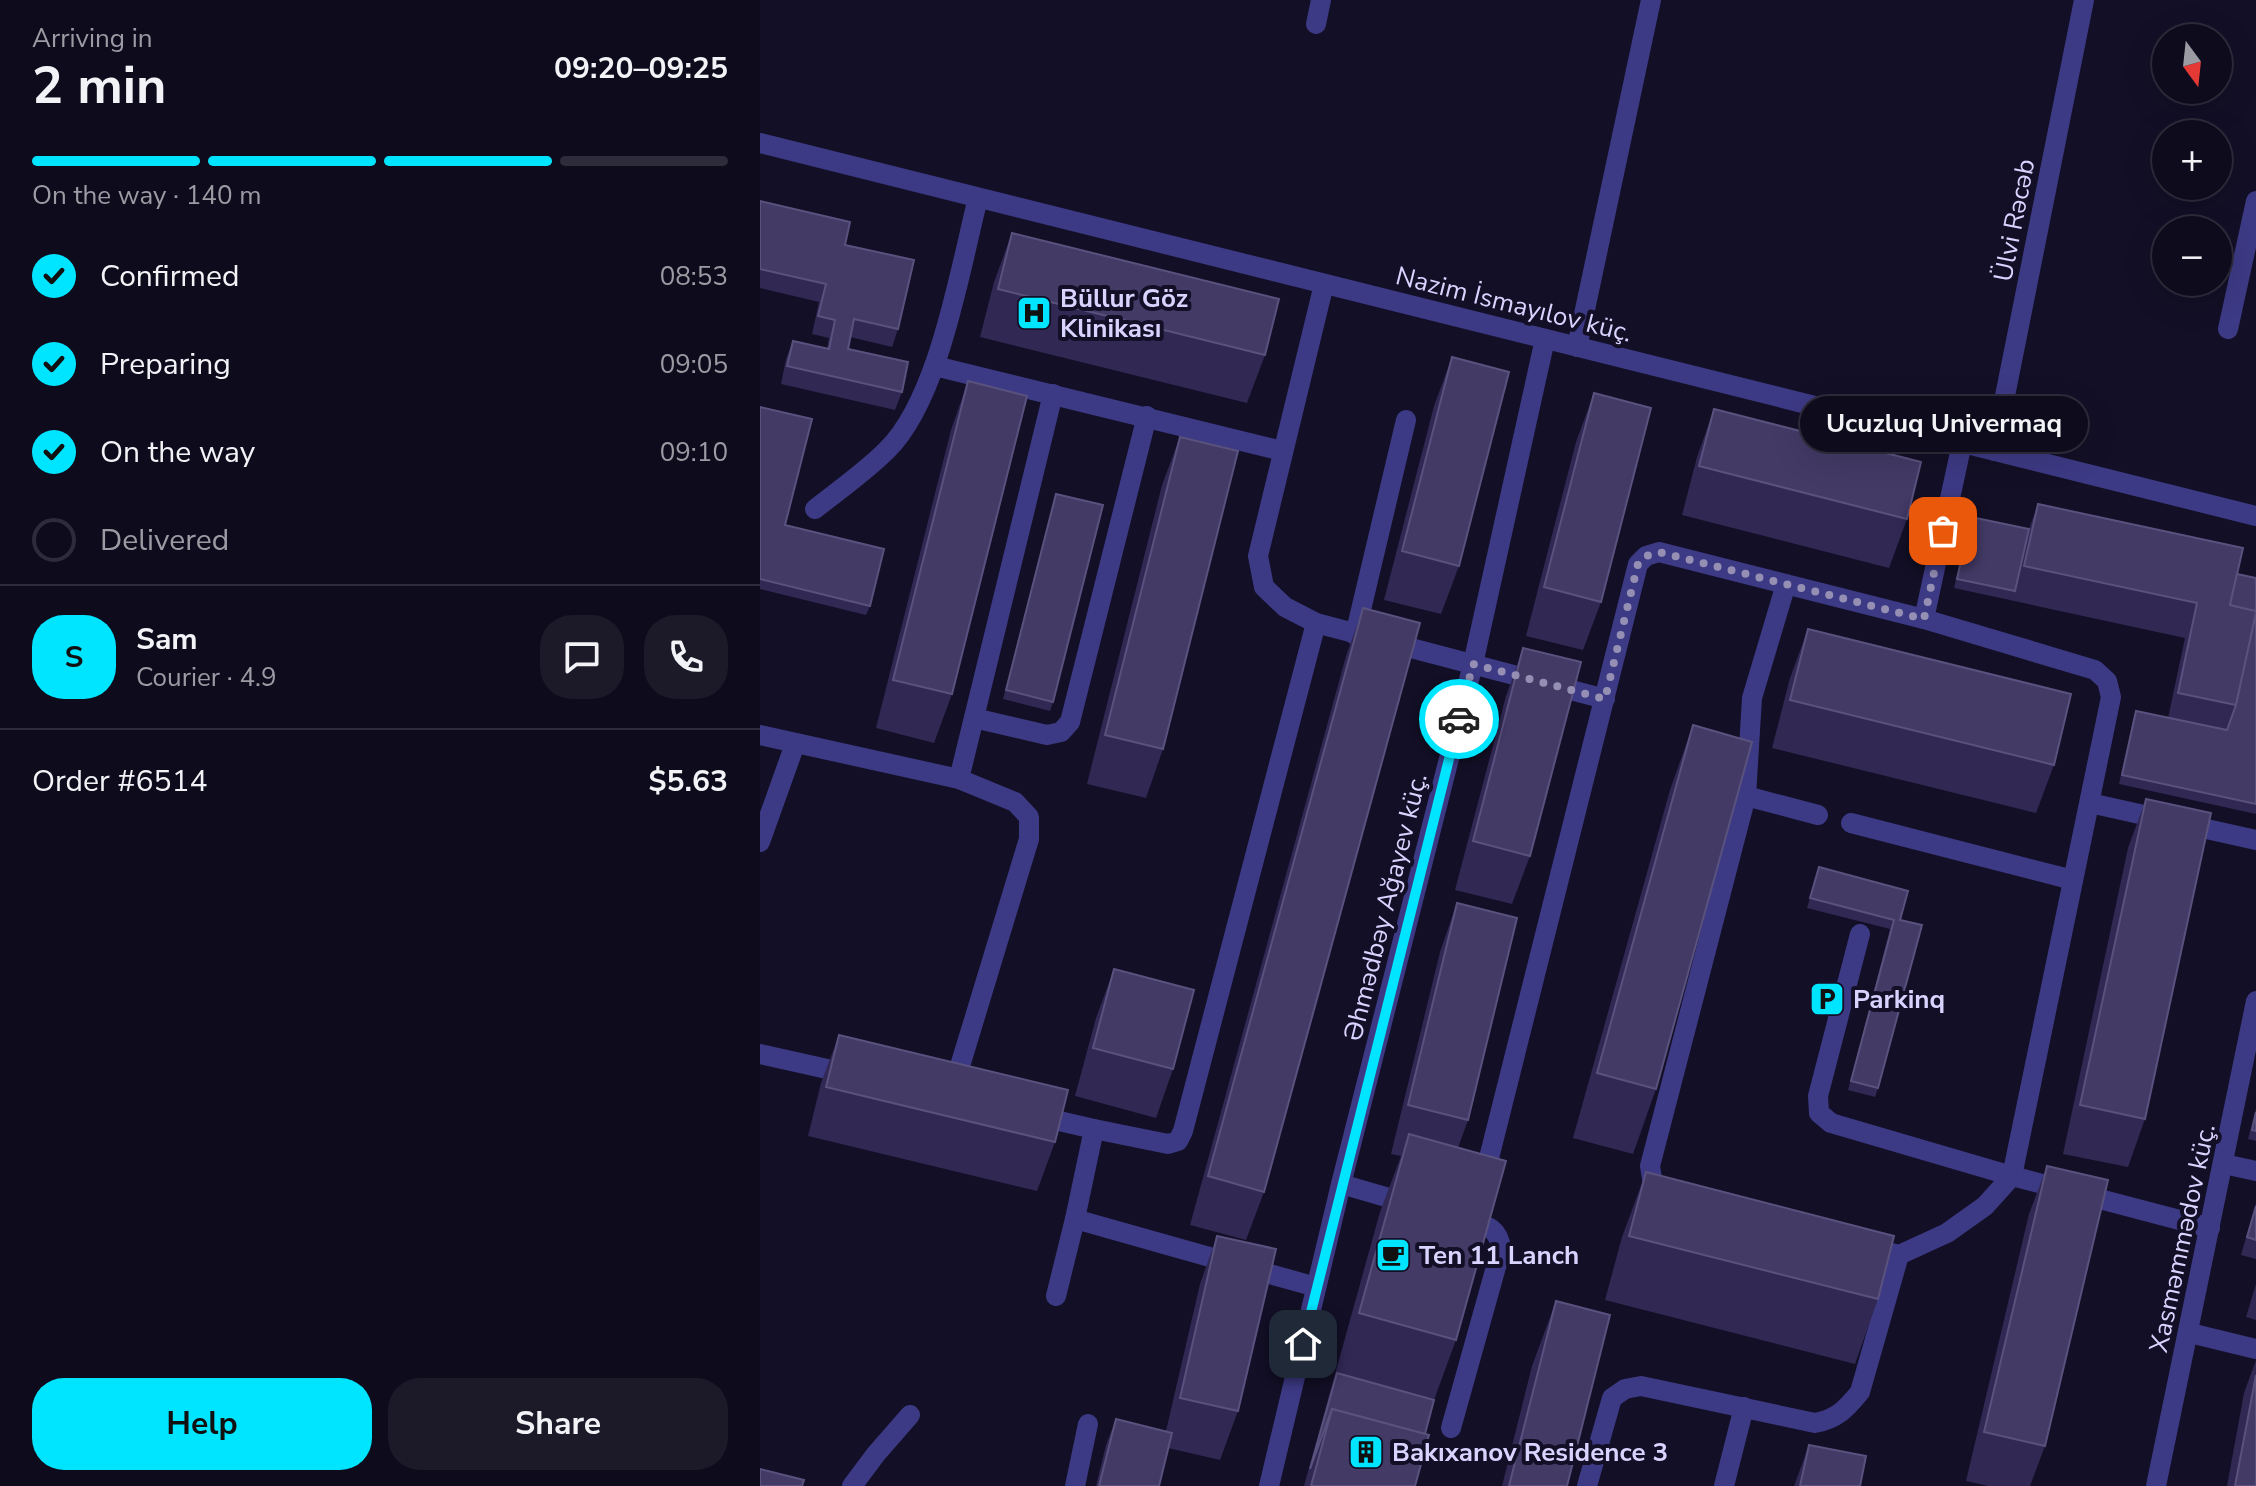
<!DOCTYPE html>
<meta charset="utf-8">
<style>
body{margin:0;font-family:"Nunito Sans",sans-serif;background:#1c1929;color:#f1f3f6;height:100vh;display:flex;flex-direction:column;font-size:30px;white-space:nowrap}
*{box-sizing:border-box;margin:0}
p{font-size:26px;color:#9b9ba3}
.icon{flex:none;width:44px;height:44px;fill:none;stroke:currentColor;stroke-width:2;stroke-linecap:round;stroke-linejoin:round}
.map{position:relative;flex:1;overflow:hidden}
.panel{display:flex;flex-direction:column;background:#0e0b1c;width:760px}
.panel>*{flex:none}
.needle{width:52px;rotate:165deg}
.controls{position:absolute;left:1392px;top:24px;display:grid;gap:16px}
.controls a{display:grid;place-items:center;width:80px;height:80px;border-radius:50%;background:#0e0b1c;box-shadow:0 8px 32px #0002,0 0 0 2px #2e2b3b;font-size:40px}
.pin{position:absolute;display:grid;place-items:center;width:68px;height:68px;color:#fff;margin:-34px;border-radius:16px;box-shadow:0 4px 12px #0006}
.courier{position:absolute;display:grid;place-items:center;width:80px;height:80px;margin:-40px;border:6px solid #00e5ff;border-radius:50%;background:#fff;color:#222;box-shadow:0 2px 10px #0007}
.bubble{position:absolute;height:56px;border-radius:28px;background:#0e0b1c;box-shadow:0 8px 32px #0002,0 0 0 2px #2e2b3b;font-size:26px;font-weight:700;line-height:56px;text-align:center}
.head em{font-style:normal;font-weight:700}
.head div{display:flex;flex-direction:column-reverse}
.head{display:flex;align-items:center;justify-content:space-between;height:136px;padding:0 32px}
h1{font-size:52px;font-weight:700;line-height:60px}
.bar{display:grid;grid-template-columns:repeat(4,1fr);gap:12px 8px;align-content:center;height:96px;padding:0 32px}
.bar i{height:10px;border-radius:6px;background:#2e2b3b}
.bar .active{background:#00e5ff}
.bar p{grid-column:span 4}
.line{display:flex;align-items:center;gap:20px;padding:0 32px;border-top:2px solid #2e2b3b}
.line div{flex:1}
.round{display:grid;place-items:center;flex:none;width:84px;height:84px;border-radius:32px;background:#1c1929}
ol{padding:0 32px;list-style:none}
li{display:flex;align-items:center;gap:24px;height:88px}
li p{margin-inline-start:auto}
li .icon{padding:8px;border-radius:50%;background:#00e5ff;color:#111;stroke-width:4}
li:last-child{color:#9b9ba3}
li i{width:44px;height:44px;border:4px solid #2e2b3b;border-radius:50%}
.primary-button{display:flex;gap:16px;margin-top:auto;padding:16px 32px}
.primary-button a{flex:1;height:92px;border-radius:32px;background:#00e5ff;color:#111;font-size:32px;font-weight:700;line-height:92px;text-align:center}
.primary-button a+a{background:#1c1929;color:#f1f3f6}
main{display:flex;flex:1;min-height:0}
.map>svg:first-child{display:block}
</style>
<main>
<section class="panel">
<div class="head"><div><h1>2 min</h1><p>Arriving in</p></div><em>09:20–09:25</em></div>
<div class="bar"><i class="active"></i><i class="active"></i><i class="active"></i><i></i><p>On the way · 140 m</p></div>
<ol>
<li><svg class="icon" aria-label="check" viewBox="0 0 24 24"><path d="M5 12l5 5 9-10"/></svg>Confirmed<p>08:53</p></li>
<li><svg class="icon" aria-label="check" viewBox="0 0 24 24"><path d="M5 12l5 5 9-10"/></svg>Preparing<p>09:05</p></li>
<li><svg class="icon" aria-label="check" viewBox="0 0 24 24"><path d="M5 12l5 5 9-10"/></svg>On the way<p>09:10</p></li>
<li><i></i>Delivered</li>
</ol>
<div class="line" style="height:144px"><b class="round" style="background:#00e5ff;color:#111">S</b><div><b>Sam</b><p>Courier · 4.9</p></div><a class="round"><svg class="icon" aria-label="chat" viewBox="0 0 24 24"><path d="M4 5h16v11H9l-5 4z"/></svg></a><a class="round"><svg class="icon" aria-label="phone" viewBox="0 0 24 24"><path d="M5 4h4l2 5-3 2q2 4 5 5l2-3 5 2v4C11 20 4 13 5 4z"/></svg></a></div>
<div class="line" style="height:104px"><div>Order #6514</div><b>$5.63</b></div>
<div class="primary-button"><a>Help</a><a>Share</a></div>
</section>
<div class="map">
<svg width="1496" height="1486" viewBox="0 0 1496 1486">
<rect width="100%" height="100%" fill="#130f26"/>
<g fill="none" stroke-linecap="round" stroke-linejoin="round">
<g stroke="#3d3a85" stroke-width="20">
<path d="M556,24L561,0"/>
<path d="M0,143L1496,516"/>
<path d="M564,284L498,556L504,587L525,607L556,623L845,699"/>
<path d="M1468,329L1496,201"/>
<path d="M817,347L891,0"/>
<path d="M175,366L522,451"/>
<path d="M1234,451L1324,0"/>
<path d="M55,509C79,490 105,472 127,450C179,399 200,269 218,198"/>
<path d="M1164,619L1202,443"/>
<path d="M595,635L646,420"/>
<path d="M214,718L287,735L301,732L310,722L387,416"/>
<path d="M0,735L199,779L255,802L269,817V839L193,1089"/>
<path d="M199,779L293,394"/>
<path d="M986,796L1058,815"/>
<path d="M1330,803L1496,840"/>
<path d="M1091,823L1313,880"/>
<path d="M0,842L35,744"/>
<path d="M1100,934L1058,1096L1059,1113L1071,1123L1252,1176L1450,1228"/>
<path d="M0,1054L94,1075"/>
<path d="M273,1115L334,1129L315,1219L556,1287"/>
<path d="M334,1129L408,1144L418,1141L423,1131L556,623"/>
<path d="M1464,1164L1496,1171"/>
<path d="M726,1170L878,564L886,556L899,552L1164,619L1335,670L1347,681L1351,697L1252,1176L1225,1206L1187,1233L1139,1255L1107,1247"/>
<path d="M581,1184L650,1204"/>
<path d="M902,1193L893,1185L890,1166L986,796L992,698L1026,584"/>
<path d="M296,1296L315,1219"/>
<path d="M1430,1333L1496,1349"/>
<path d="M691,1428L741,1249C739,1226 724,1225 704,1219"/>
<path d="M92,1486L116,1454L150,1415"/>
<path d="M315,1486L328,1424"/>
<path d="M509,1486L581,1184L713,664L785,339"/>
<path d="M827,1486L852,1398L865,1389L881,1386L1055,1423C1077,1419 1086,1409 1100,1392L1139,1255"/>
<path d="M964,1486L984,1407"/>
<path d="M1396,1486L1496,1001"/>
</g>
</g>
<g fill="#312854">
<path d="M0,201L85,245L138,329L132,347L90,337L88,349L142,392L135,410L21,384L26,359L33,341L67,349L69,338L52,334L59,302L0,288Z"/>
<path d="M252,233L505,355L487,403L220,337L234,282Z"/>
<path d="M692,357L699,566L681,614L624,600L674,406Z"/>
<path d="M208,381L192,694L174,743L116,728L191,430Z"/>
<path d="M834,393L841,602L823,650L766,636L816,442Z"/>
<path d="M0,407L25,525L110,606L106,615L0,589Z"/>
<path d="M954,409L1147,519L1129,568L922,515L937,457Z"/>
<path d="M420,437L403,749L386,798L327,784L402,485Z"/>
<path d="M296,494L293,702L290,711L243,699Z"/>
<path d="M1278,504L1477,574L1496,578V814L1359,784L1373,720L1376,711L1408,718L1425,638L1194,588L1208,526L1211,517L1269,529Z"/>
<path d="M603,608L504,1192L486,1240L430,1225L586,656Z"/>
<path d="M1048,629L1294,765L1276,813L1012,748L1030,678Z"/>
<path d="M763,648L770,856L752,904L695,890L746,696Z"/>
<path d="M933,725L896,1089L873,1154L813,1138L910,790Z"/>
<path d="M1386,799L1385,1119L1368,1167L1303,1154L1368,848Z"/>
<path d="M1059,867L1140,920L1118,1088L1115,1097L1088,1090L1130,929L1047,908Z"/>
<path d="M697,903L708,1120L698,1148L696,1340L674,1400L665,1434L655,1486H544L620,1212L641,1156L631,1154L680,952Z"/>
<path d="M354,969L413,1069L396,1118L315,1096L336,1018Z"/>
<path d="M79,1035L295,1142L277,1191L48,1136L61,1083Z"/>
<path d="M1496,1108V1141L1488,1139Z"/>
<path d="M1287,1166L1285,1446L1270,1486H1228L1206,1481L1269,1214Z"/>
<path d="M886,1172L1118,1299L1095,1364L845,1300L862,1237Z"/>
<path d="M1496,1203V1259L1481,1255Z"/>
<path d="M457,1236L478,1411L460,1460L408,1448L399,1486H336L346,1445L356,1419L406,1431L440,1284Z"/>
<path d="M1496,1284V1320L1486,1317Z"/>
<path d="M796,1301L807,1486H742L772,1366Z"/>
<path d="M1496,1360V1486H1467L1484,1393Z"/>
<path d="M1049,1445L1100,1486H1034Z"/>
</g>
<g fill="#433a66" stroke="#5a527e" stroke-width="2">
<path d="M0,201L90,222L85,245L154,260L138,329L94,319L88,349L148,362L142,392L27,366L33,341L69,349L75,320L58,316L66,284L0,269Z"/>
<path d="M252,233L519,299L505,355L238,289Z"/>
<path d="M692,357L749,372L699,566L642,551Z"/>
<path d="M208,381L267,396L192,694L133,680Z"/>
<path d="M834,393L891,408L841,602L784,587Z"/>
<path d="M0,407L52,419L25,525L124,549L110,606L0,579Z"/>
<path d="M954,409L1161,462L1147,519L939,466Z"/>
<path d="M420,437L478,451L403,749L345,735Z"/>
<path d="M296,494L343,505L293,702L246,690Z"/>
<path d="M1278,504L1483,548L1470,605L1496,611V613L1476,705L1418,693L1437,603L1264,566Z"/>
<path d="M1211,517L1269,529L1255,591L1197,579Z"/>
<path d="M1477,574L1496,578V611L1470,605Z"/>
<path d="M603,608L660,623L504,1192L448,1176Z"/>
<path d="M1496,613V804L1362,775L1376,711L1467,730L1476,705Z"/>
<path d="M1048,629L1311,694L1294,765L1030,700Z"/>
<path d="M763,648L821,662L770,856L713,841Z"/>
<path d="M933,725L992,742L896,1089L837,1073Z"/>
<path d="M1386,799L1451,813L1385,1119L1320,1105Z"/>
<path d="M1059,867L1148,891L1140,920L1162,925L1118,1088L1091,1081L1134,920L1050,898Z"/>
<path d="M697,903L757,918L708,1120L648,1105Z"/>
<path d="M354,969L434,990L413,1069L333,1048Z"/>
<path d="M79,1035L308,1090L295,1142L66,1087Z"/>
<path d="M1496,1112V1131L1492,1130Z"/>
<path d="M649,1134L746,1161L696,1340L599,1313Z"/>
<path d="M1287,1166L1348,1180L1285,1446L1224,1432Z"/>
<path d="M886,1172L1134,1236L1118,1299L869,1236Z"/>
<path d="M1496,1206V1240L1487,1237Z"/>
<path d="M457,1236L516,1249L478,1411L420,1398Z"/>
<path d="M796,1301L850,1315L807,1486H749Z"/>
<path d="M577,1373L674,1400L665,1434L572,1409L550,1469Z"/>
<path d="M1496,1375V1486H1475Z"/>
<path d="M572,1409L669,1435L655,1486H551Z"/>
<path d="M356,1419L412,1433L399,1486H339Z"/>
<path d="M1049,1445L1106,1456L1100,1486H1040Z"/>
<path d="M0,1469L44,1480L42,1486H0Z"/>
</g>
<g fill="none" stroke-linecap="round" stroke-linejoin="round">
<path stroke="#948fb3" stroke-width="8" stroke-dasharray="0 14.4" d="M699,719L713,664L845,699L878,564L886,556L899,552L1164,619L1183,531"/>
<path stroke="#00e5ff" stroke-width="10" d="M543,1344L699,719"/>
</g>
<defs>
<g id="hospital-square" transform="scale(1.8)"><rect x="-9" y="-9" width="18" height="18" rx="4" fill="#00e5ff" stroke="#130f26"/><path d="M-5-5h3v3.5h4V-5h3V5h-3V1.5h-4V5h-3Z" fill="#111"/></g>
<g id="parking-square" transform="scale(1.8)"><rect x="-9" y="-9" width="18" height="18" rx="4" fill="#00e5ff" stroke="#130f26"/><path d="M-3.5-5.5H1a3.5 3.5 0 0 1 0 7H-1V5.5H-3.5ZM-1-3.4V-.6H.8a1.4 1.4 0 0 0 0-2.8Z" fill="#111"/></g>
<g id="cafe-square" transform="scale(1.8)"><rect x="-9" y="-9" width="18" height="18" rx="4" fill="#00e5ff" stroke="#130f26"/><path d="M-5.5-4.5H6V0H3Q3 3.5 0 3.5H-2.5Q-5.5 3.5-5.5 0ZM3-3.2v2h1.7v-2ZM-6 4.5H4V6H-6Z" fill="#111"/></g>
<g id="building-square" transform="scale(1.8)"><rect x="-9" y="-9" width="18" height="18" rx="4" fill="#00e5ff" stroke="#130f26"/><path d="M-4-6H4V6H1V3H-1V6H-4ZM-2.5-4.3h1.7v1.8h-1.7ZM.8-4.3h1.7v1.8H.8ZM-2.5-1h1.7V.8h-1.7ZM.8-1h1.7V.8H.8Z" fill="#111"/></g>
</defs>
<g fill-rule="evenodd">
<use href="#hospital-square" x="274" y="313"/>
<use href="#parking-square" x="1067" y="999"/>
<use href="#cafe-square" x="633" y="1255"/>
<use href="#building-square" x="606" y="1452"/>
</g>
<g text-anchor="middle" stroke-width="8" stroke-linejoin="round" paint-order="stroke">
<g font-size="26" fill="#d9d4ff" stroke="#130f26">
<text transform="translate(1254 220) rotate(-79)" y="9">Ülvi Rəcəb</text>
<text transform="translate(754 304) rotate(14)" y="9">Nazim İsmayılov küç.</text>
<text transform="translate(625 907) rotate(-76)" y="9">Əhmədbəy Ağayev küç.</text>
<text transform="translate(1422 1238) rotate(-78)" y="9">Xasməmmədov küç.</text>
</g>
<g font-size="26" font-weight="bold" fill="#d9d4ff" stroke="#130f26" text-anchor="start">
<text x="300" y="307">Büllur Göz<tspan x="300" dy="30">Klinikası</tspan></text>
<text x="1093" y="1008">Parkinq</text>
<text x="659" y="1264">Ten 11 Lanch</text>
<text x="632" y="1461">Bakıxanov Residence 3</text>
</g>
</g>
</svg>
<div class="controls">
<a><svg class="needle" viewBox="-14 -14 28 28"><path d="M0-13l5 13h-10z" fill="#e53935"/><path d="M0 13l5-13h-10z" fill="#9b9ba3"/></svg></a>
<a>+</a>
<a>−</a>
</div>
<div class="pin" style="left:1183px;top:531px;background:#ea580c"><svg class="icon" aria-label="bag" viewBox="0 0 24 24"><path d="M5 8h14l-1 12H6zM9 8a3 3 0 0 1 6 0"/></svg></div>
<div class="pin" style="left:543px;top:1344px;background:#1f2937"><svg class="icon" aria-label="home" viewBox="0 0 24 24"><path d="M3 11l9-7 9 7M6 9v11h12V9"/></svg></div>
<div class="courier" style="left:699px;top:719px"><svg class="icon" aria-label="car" viewBox="0 0 24 24"><path d="M5 17H2v-5l4-1 3-4h7l3 4 3 1v5h-3M9 17h6M6 11h13"/><circle cx="7" cy="17" r="2"/><circle cx="17" cy="17" r="2"/></svg></div>
<div class="bubble" style="left:1040px;top:396px;width:288px">Ucuzluq Univermaq</div>
</div>
</main>
